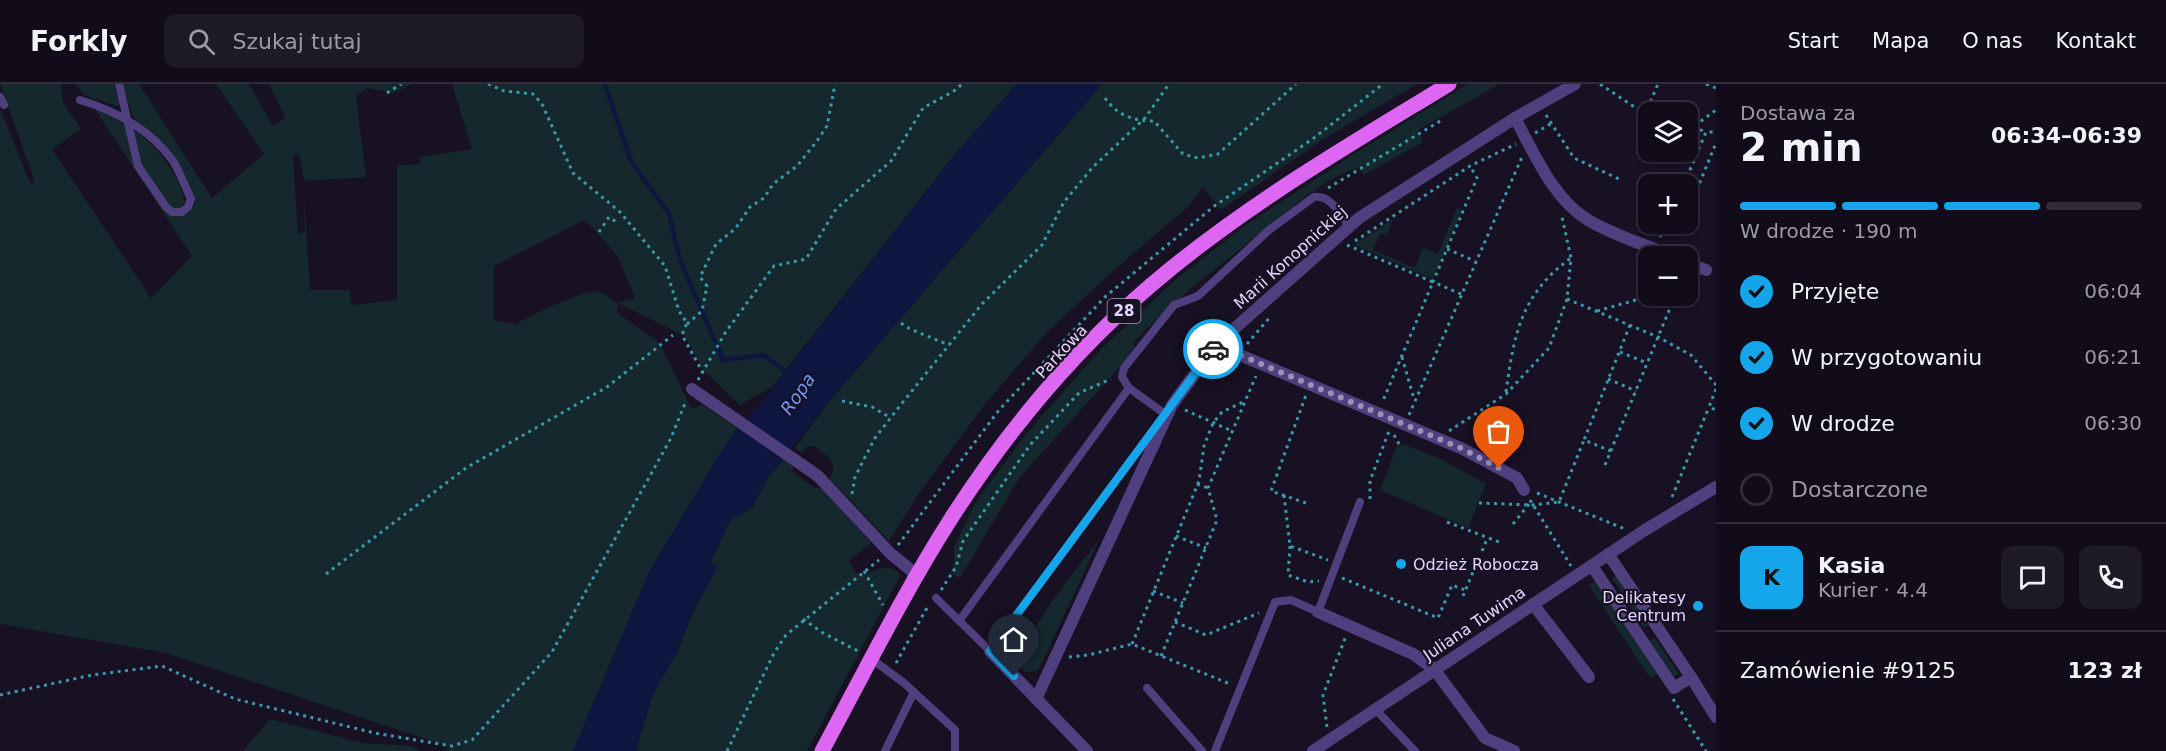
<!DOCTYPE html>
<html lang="pl">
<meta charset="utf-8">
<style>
body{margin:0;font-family:"DejaVu Sans",sans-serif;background:#1f1a27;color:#f1f3f6;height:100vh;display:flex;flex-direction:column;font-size:22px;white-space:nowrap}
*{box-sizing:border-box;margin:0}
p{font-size:20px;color:#9c9ba2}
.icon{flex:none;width:33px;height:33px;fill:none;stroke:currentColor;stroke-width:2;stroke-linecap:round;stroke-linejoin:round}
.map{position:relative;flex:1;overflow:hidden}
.sheet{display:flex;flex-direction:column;background:#120c1a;width:450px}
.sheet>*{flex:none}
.tools{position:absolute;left:1638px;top:18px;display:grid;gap:12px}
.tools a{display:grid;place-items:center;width:60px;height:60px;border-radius:12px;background:#120c1a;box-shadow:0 2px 4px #0004,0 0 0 2px #312c39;font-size:30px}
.pin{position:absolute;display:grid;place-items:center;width:51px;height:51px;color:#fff;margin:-62px -26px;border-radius:50% 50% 50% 0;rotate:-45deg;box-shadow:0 0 6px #0007}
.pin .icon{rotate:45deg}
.courier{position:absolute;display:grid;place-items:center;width:60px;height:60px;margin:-30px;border:4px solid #14a5ea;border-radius:50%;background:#fff;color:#222;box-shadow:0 2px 8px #0007}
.overview em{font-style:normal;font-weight:700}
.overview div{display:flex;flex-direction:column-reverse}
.overview{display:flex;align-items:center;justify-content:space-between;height:102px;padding:0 24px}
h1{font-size:39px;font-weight:700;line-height:45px}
.bar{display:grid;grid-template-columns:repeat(4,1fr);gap:9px 6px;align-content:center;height:72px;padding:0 24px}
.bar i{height:8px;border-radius:4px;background:#312c39}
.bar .current{background:#14a5ea}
.bar p{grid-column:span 4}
.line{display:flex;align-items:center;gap:15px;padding:0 24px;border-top:2px solid #312c39}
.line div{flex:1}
.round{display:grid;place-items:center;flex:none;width:63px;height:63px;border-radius:12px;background:#1f1a27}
ol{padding:0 24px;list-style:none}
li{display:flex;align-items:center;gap:18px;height:66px}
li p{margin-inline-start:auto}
li .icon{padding:6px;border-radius:50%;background:#14a5ea;color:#111;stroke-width:4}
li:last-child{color:#9c9ba2}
li i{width:33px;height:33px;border:3px solid #312c39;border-radius:50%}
header{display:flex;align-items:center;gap:36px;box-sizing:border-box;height:84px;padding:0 30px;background:#120c1a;border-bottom:2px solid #312c39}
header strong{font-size:28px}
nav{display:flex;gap:33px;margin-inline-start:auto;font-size:21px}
.search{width:420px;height:54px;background:#1f1a27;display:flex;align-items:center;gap:15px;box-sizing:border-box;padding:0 21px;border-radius:12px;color:#9c9ba2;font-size:22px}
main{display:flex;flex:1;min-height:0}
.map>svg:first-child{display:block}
</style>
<header>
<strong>Forkly</strong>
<div class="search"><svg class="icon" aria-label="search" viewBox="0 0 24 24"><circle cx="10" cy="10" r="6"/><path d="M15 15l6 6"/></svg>Szukaj tutaj</div>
<nav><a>Start</a><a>Mapa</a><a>O nas</a><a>Kontakt</a></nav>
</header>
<main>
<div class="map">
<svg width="1716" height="667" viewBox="0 0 1716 667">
<rect width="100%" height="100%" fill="#181023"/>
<g fill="#14282d" fill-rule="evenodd">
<path d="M0,0H61L63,18L81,45L52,65L151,214L192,172L96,27L98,25C140,45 173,72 185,118L181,125L171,124L165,128C179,133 185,129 196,120L166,63L133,33L122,0H139L212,114L264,70L216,0H249L273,42L285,33L269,0H413L394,9L368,4L356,11L366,93L304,97L299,70L293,72L298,150L305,148L304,106L310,206H350L351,221L397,216V81L420,80V73L472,65L452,0H1017L956,69L772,303L740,321L703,286L685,252L618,219L617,229L660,259L691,324L703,321L737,344L649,488L573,667H445L447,662L166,569L0,540V24L30,99L35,98ZM585,136L617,171L635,214L617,219C612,215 603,208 596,207C584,206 528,232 516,240L494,236V182Z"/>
<path d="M75,0H114L120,20L118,22L85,12Z"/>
<path d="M1102,0H1417L1322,56L1221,126L1203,103L1189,122L1121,180L1047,248L985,320L922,405L889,457L830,395C839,377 828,373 814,362L806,363L802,369L795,364L827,320Z"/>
<path d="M1468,0H1500L1418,46L1423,58L1364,91L1358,84C1323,94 1291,125 1263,147C1218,183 1173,217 1134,258L1135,266L1020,393L960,494L950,489L954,479V463L975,419L1026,350L1103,263L1180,192L1247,140L1351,72Z"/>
<path d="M1457,124L1462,126L1433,195L1354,161L1393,135L1387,151L1381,149L1373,166L1415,184L1423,164L1438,170Z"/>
<path d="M1403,360L1439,374L1486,400L1468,444L1380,406L1397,362Z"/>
<path d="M784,375L793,382L792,388L815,404H823L871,459L849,477L859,493C875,487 886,478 901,490L807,667H636L652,612L676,570L694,526L717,484L711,478L730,436L752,424L767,395Z"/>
<path d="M1100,454L1042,579L1037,587L1024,588C1008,564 1084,477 1100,454Z"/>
<path d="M1616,492L1648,542L1644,544L1612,494Z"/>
<path d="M1595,497L1657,590L1650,594L1589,502Z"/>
<path d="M1655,554L1679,590L1674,593L1650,557Z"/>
<path d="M270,635L363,659L411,662L420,667H243Z"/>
</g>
<path fill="#0e153e" d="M1017,0H1102L827,320L767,395L752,424L730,436L711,477L717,484L694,526L676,570L652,612L636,667H573L649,488L715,377L737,344L754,328L956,69Z"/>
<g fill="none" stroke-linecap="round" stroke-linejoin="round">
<path stroke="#0e153e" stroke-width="4.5" d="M605,0L631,77L669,130L680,176L723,276L764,271L788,290"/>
<g stroke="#399aac" stroke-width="3" stroke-dasharray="3 4.5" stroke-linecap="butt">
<path d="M488,0L504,7L533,10L542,20L573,89L620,128L665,182L679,227L687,239L682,251L703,289"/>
<path d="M1600,0L1645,30L1658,0"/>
<path d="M1706,0L1716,4"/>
<path d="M387,9L401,0"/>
<path d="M1105,14C1117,31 1133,37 1154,37L1183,70L1198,74L1218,70L1296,0"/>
<path d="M1546,31L1574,74L1621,96"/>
<path d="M1688,41L1693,43L1716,26"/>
<path d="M1693,43L1706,48"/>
<path d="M1535,49L1552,39"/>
<path d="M1684,100L1706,48H1716"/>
<path d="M1328,104L1442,36"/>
<path d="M1643,107L1648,110"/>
<path d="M1688,117L1693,115L1716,59"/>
<path d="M599,148L609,133L618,139"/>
<path d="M1660,153L1666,140"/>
<path d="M1355,157L1470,82L1516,60"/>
<path d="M1347,161L1433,198L1382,319"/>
<path d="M1447,165L1475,177"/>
<path d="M1461,210L1433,198L1477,94L1470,82"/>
<path d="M1567,215L1658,253L1691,271L1716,301"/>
<path d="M1597,227L1650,212"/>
<path d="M901,239L910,245L949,261"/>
<path d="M687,240L702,227L707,202L700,193L716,160L735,145L750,123L764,114L773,100L797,82L817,57L827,42L835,0"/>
<path d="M1247,260L1270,233"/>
<path d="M1620,268L1647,279"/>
<path d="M1402,273L1414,315"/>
<path d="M1608,295L1636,307"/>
<path d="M698,296L725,249L774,182L806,175L836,125L891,77L923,24L954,7L962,0"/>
<path d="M1716,305L1709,323L1716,326"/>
<path d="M1506,308C1514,250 1521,210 1571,174"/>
<path d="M842,317L872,323L891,334"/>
<path d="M1185,326L1232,347"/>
<path d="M1409,331L1522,73"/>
<path d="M1449,347L1506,310L1549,264L1567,215L1571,174L1562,133"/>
<path d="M1394,351L1399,360"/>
<path d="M1611,367L1584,356L1630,241"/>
<path d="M1605,381L1675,212"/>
<path d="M1197,400L1208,404"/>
<path d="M1537,409L1625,445"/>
<path d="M852,410L855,393L862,379L875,354L899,323L982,220L1042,161L1064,118L1092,84L1145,34L1169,0"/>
<path d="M1284,411L1290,462L1328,476"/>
<path d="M1672,413L1709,323"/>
<path d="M1370,415V397L1389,347"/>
<path d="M1530,416L1571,482"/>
<path d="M1306,419L1271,407L1306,311"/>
<path d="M1479,419L1532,421L1559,418L1584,356"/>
<path d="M1447,438L1499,458"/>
<path d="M1513,440L1529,420"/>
<path d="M1176,452L1206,464"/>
<path d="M898,461L999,326L1105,213L1213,123L1314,54L1383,0"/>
<path d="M1290,462L1288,491L1308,498L1319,497"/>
<path d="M1482,467L1487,455"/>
<path d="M864,487L883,521"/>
<path d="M326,490L466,384L607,303L673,251"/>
<path d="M1342,494L1438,534L1452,501L1465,506"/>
<path d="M941,506L956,483L963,457L1030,361L1079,309L1111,295"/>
<path d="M1153,507L1183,519"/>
<path d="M1463,512L1473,488"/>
<path d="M803,535L823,549L858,567"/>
<path d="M1175,538L1206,551L1259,529"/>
<path d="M1132,560L1199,397L1204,362L1213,339L1222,328L1245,317"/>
<path d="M1161,572L1217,436L1208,404L1256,292"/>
<path d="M1069,573L1088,571L1132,560L1230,600"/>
<path d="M896,579L928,522"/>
<path d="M0,611L92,591L162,582L235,615L375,649L452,662L472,656L552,568L671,354L686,317"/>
<path d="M1673,615L1706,667"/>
<path d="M1327,643L1323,611L1346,552"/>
<path d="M727,667L774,569L786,551L879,476"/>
</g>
<g stroke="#503f7e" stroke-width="8">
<path d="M0,13L4,21"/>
<path d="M80,16C116,27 150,45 173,77C180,88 185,103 191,115L188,123L182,128H172L166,123L138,82L119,0"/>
<path d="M1165,330L1129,304L1122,293L1124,284L1174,221L1198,212L1269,146L1314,113C1331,111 1340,130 1349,142"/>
<path d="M936,514L990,567L1161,336"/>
<path d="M959,537L1129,304"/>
<path d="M873,576L904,599L955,646V667"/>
<path d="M1147,604L1202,667"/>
<path d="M1376,626L1415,667"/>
<path d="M885,667L914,608"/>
<path d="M1215,667L1275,518L1291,516L1318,528L1360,418"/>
</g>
<g stroke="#503f7e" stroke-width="12">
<path d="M1515,34C1534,69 1553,115 1588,136C1613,151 1645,161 1673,172"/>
<path d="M1688,179L1706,186"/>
<path d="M1216,261L1463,365L1517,394L1524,406"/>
<path d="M692,305L818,392L890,469L918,492"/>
<path d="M1592,482L1674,604L1691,593L1608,470"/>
<path d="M1533,520L1589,593"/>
<path d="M1318,528L1413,570L1434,585L1485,654L1514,667"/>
<path d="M990,567L1087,667"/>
<path d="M1691,593L1716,633"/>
<path d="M1036,615L1172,321L1216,261L1359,134L1515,34L1575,0"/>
<path d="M1313,667L1645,446L1716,403"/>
</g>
<path stroke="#dd66f2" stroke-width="15" d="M822,667C864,589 904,508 952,433C1006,349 1074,267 1150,202C1242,123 1346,63 1449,0"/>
</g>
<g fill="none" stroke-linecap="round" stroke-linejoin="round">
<path stroke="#9c91b0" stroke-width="6" stroke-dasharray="0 10.8" d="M1213,265L1216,261L1463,365L1499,384"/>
<path stroke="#14a5ea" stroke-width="8" d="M1014,592L990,567L1213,265"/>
</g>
<g fill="#14a5ea" stroke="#181023" stroke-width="2">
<circle cx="1401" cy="480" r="6"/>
<circle cx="1698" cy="522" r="6"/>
</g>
<g text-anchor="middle" stroke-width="4.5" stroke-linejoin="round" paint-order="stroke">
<rect fill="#181023" stroke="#a69bbb" stroke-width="1.5" x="1107.5" y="215" width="33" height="24" rx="4.5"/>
<g font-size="15" font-weight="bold" fill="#e3d6fc">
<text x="1124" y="232">28</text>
</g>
<g font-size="16" fill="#e3d6fc" stroke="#181023">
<text transform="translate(1290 173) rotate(-42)" y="6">Marii Konopnickiej</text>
<text transform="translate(1061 267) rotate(-47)" y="6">Parkowa</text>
<text transform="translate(1474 539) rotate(-34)" y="6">Juliana Tuwima</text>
</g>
<g font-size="16" fill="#e3d6fc" stroke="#181023" text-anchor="start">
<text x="1413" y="486">Odzież Robocza</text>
<text x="1686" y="519" text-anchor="end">Delikatesy<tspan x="1686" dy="18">Centrum</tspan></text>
</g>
<g font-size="18" font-style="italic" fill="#6d97f3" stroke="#181023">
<text transform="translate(798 310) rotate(-55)" y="6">Ropa</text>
</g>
</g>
</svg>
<div class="tools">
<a><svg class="icon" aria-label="layers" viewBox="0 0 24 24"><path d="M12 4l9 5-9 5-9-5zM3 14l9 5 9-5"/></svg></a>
<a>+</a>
<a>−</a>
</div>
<div class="pin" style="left:1499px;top:384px;background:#ea580c"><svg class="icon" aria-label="bag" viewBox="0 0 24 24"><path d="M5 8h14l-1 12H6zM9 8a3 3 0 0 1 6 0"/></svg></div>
<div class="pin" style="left:1014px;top:592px;background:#1f2937"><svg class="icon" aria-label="home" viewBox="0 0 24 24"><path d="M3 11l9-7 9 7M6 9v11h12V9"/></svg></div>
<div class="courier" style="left:1213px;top:265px"><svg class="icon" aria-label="car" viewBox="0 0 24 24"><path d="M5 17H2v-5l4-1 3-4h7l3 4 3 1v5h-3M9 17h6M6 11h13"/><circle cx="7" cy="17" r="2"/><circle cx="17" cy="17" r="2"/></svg></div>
</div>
<section class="sheet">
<div class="overview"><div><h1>2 min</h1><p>Dostawa za</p></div><em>06:34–06:39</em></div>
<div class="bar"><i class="current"></i><i class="current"></i><i class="current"></i><i></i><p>W drodze · 190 m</p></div>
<ol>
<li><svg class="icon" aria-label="check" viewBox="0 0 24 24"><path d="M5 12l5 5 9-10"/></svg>Przyjęte<p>06:04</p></li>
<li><svg class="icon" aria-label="check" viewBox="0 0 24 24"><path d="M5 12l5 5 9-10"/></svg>W przygotowaniu<p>06:21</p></li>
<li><svg class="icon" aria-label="check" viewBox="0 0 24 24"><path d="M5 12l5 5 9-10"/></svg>W drodze<p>06:30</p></li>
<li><i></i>Dostarczone</li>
</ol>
<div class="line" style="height:108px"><b class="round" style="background:#14a5ea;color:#111">K</b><div><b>Kasia</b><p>Kurier · 4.4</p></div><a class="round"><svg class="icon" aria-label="chat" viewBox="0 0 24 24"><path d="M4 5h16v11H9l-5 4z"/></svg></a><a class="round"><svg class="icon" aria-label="phone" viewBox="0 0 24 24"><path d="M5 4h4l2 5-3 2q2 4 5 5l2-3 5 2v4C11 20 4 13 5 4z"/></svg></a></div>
<div class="line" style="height:78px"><div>Zamówienie #9125</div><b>123 zł</b></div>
</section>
</main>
